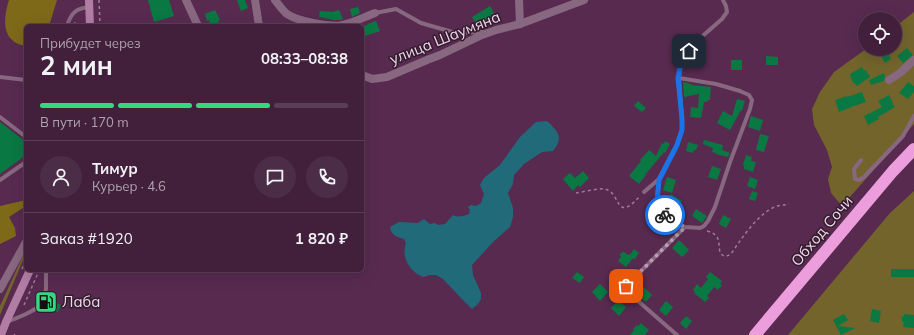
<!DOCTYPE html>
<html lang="ru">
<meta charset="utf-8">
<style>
body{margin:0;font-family:Mulish,sans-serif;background:#4c2d47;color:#f1f3f6;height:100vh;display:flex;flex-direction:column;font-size:15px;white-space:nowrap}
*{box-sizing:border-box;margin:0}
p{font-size:13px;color:#aea3af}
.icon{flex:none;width:22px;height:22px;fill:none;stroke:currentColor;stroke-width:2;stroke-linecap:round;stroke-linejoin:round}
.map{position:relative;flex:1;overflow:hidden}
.panel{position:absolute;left:24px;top:24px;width:340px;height:248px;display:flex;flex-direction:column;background:#42203c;border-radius:6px;box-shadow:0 4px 16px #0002,0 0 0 1px #5a3e56}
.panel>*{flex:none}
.buttons{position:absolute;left:858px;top:12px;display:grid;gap:8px}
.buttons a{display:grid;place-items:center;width:44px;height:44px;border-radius:50%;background:#42203c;box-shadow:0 4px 16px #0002,0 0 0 1px #5a3e56;font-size:20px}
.pin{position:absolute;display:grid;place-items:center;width:34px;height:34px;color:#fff;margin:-17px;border-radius:8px;box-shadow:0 2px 6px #0006}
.courier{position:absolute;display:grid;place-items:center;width:40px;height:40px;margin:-20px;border:3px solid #1a73e8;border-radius:50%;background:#fff;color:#222;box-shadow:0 1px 5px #0007}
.headline em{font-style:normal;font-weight:700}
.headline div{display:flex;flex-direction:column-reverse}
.headline{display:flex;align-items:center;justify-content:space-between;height:68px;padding:0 16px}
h1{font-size:26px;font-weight:700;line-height:30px}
.bar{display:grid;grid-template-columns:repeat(4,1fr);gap:6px 4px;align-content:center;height:48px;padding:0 16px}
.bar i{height:5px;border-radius:3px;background:#5a3e56}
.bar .current{background:#34d881}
.bar p{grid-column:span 4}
.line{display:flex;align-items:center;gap:10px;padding:0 16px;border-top:1px solid #5a3e56}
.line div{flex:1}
.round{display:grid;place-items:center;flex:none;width:42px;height:42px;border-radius:21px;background:#4c2d47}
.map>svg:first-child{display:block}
</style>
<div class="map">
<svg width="914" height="335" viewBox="0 0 914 335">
<rect width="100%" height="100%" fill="#582a50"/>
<g fill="#73642c">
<path d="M914,12V124L842,206L831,193L828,179L832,167L827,150L814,125L812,109L820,92L834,72L866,49H895V27Z"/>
<path d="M914,191V335H788L890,213Z"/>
<path d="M26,249V253L0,315V306Z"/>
</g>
<g fill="#7d6918">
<path d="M9,0H57L49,26H26V46C1,42 3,19 9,0Z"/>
<path d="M26,200V206L9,217L15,228L16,236L0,244V206Z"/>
</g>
<path fill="#216a7a" d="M547,121C558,131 564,138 553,151L542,152L524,164L514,175L513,184L508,193L513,208V217L510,227L494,241L472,265L473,275L481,293V299L478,304L472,309L462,299L443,279L436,275H430L423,277C409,271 401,257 406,243L404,239C397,237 391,235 390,227L399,222L418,223L424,219L430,224L435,223L438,225L445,224L453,215C458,218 464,216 469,214L470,210L468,207L471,205L476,206L481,203L484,194L480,185L484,178L500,165L520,137L536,122Z"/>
<g fill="#0a7843">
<path d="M148,0H169L174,16L154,22Z"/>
<path d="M237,0H245L248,8L241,11Z"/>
<path d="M490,6L494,13L490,15L493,20L479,28L472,17Z"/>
<path d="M358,7L360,13L352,17L350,9Z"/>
<path d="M215,10L220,20H218L219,22L214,24L213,23L210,24L209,20L207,21L205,14Z"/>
<path d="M339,10L343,19L341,20H332L331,19L319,17L320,11L333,12Z"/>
<path d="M376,21L380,31L362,37V26L368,25L367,24Z"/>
<path d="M907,48L913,55L903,63L897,56Z"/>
<path d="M886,50L891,59L885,63L880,54Z"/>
<path d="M766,56L778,57V65H766Z"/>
<rect x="731" y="60" width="11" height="10"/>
<path d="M862,67L864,71L866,70L870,77L857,86L852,81L850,74Z"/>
<path d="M884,73L885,76L884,81L871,85L869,80Z"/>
<path d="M683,82L691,84V85L711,87L710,100H708L707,102H704L701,118L690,117L691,107L698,108L699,94L684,97Z"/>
<path d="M908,82L914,86V92L908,99L899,93Z"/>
<path d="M862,92L866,102L851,107H852L839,112L835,100L847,96V97Z"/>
<path d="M889,95L893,103H892L895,107L878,117L879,119L868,125L864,116L882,107L878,101Z"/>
<path d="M737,99L745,101L742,111L741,110L730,130L717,123L723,111L732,116Z"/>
<path d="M638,101L646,108L642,112L634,106Z"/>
<path d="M751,116L763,120L760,131L748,127Z"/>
<path d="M0,122L26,142V155L0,174Z"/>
<path d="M760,134L769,136L764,152L756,150Z"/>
<path d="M704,140L723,145L722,150L730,153L728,157L716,154V153L712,152L713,148L703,144Z"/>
<path d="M665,141L670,144L665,153L664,152L645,175H646L639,184L629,176L641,161L640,160L649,150L656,156L662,143L664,144Z"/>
<path d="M688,142L698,145L696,150H694L693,153L686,151Z"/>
<path d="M746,155L752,157L751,161L756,162L753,172L744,169V166L743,165Z"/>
<path d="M712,166L721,169L717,180L708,177Z"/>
<path d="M583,171L589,178L580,187L578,185L573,191L563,179L570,173L575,178Z"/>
<path d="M667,177L676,180L672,193L663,190Z"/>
<path d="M750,177L758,180L755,189L747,186Z"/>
<path d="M752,191L758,193L755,201L749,199Z"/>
<path d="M671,194L682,201L675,214L668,209L670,206L665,203Z"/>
<path d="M696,209L707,216L702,223L692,216Z"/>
<path d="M723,215L731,219L726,228L719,224Z"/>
<path d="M679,240L689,250L682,257L672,248Z"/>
<path d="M634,249L639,253L634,260L633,258L626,267L618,261L621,257L620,255L621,253L624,252L628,255L629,254L630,255Z"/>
<rect x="891" y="269" width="23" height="8"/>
<path d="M577,272L584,277L580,283L572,278Z"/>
<path d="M710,272L722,281L720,284L722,285L718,290L714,287L707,296L709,298L705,302L694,293L695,292L693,290L697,284L701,288L708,279L706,277Z"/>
<path d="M639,283L652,295L646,302L632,291Z"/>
<path d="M600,284L608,292L600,301L592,292Z"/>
<path d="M40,296L41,299L43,300H45L47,299L61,305L58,312L44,305V303L42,301L37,302Z"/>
<path d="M619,300L626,307L619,316L611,308Z"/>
<path d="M666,301L673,307L666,316L659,310Z"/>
<path d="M872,309L881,311L879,323L870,321Z"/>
<path d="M844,314L848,320L838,326L855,328L841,335L833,320Z"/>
<path d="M904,314L914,315V328L903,327L904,322H902V316L904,317Z"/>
<path d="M686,316L692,321L686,329L680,323Z"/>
<path d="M641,323L649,330L645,335H630L634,330L633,329L637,325L638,326Z"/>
</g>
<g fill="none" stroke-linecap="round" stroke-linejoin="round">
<g stroke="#a07a99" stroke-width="1.5" stroke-dasharray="3 3" stroke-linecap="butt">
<path d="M99,0L100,26"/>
<path d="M73,24L75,23L78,26"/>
<path d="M576,193C583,192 598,188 604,189C622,191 614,225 640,196"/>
<path d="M707,231C721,235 718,241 720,253C724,257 726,257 731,254C741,239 759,212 777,206C781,205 785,205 789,204"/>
<path d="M22,269L26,260"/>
<path d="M24,305L38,273"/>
<path d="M14,335L15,334"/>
</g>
<g stroke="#886780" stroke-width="4">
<path d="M375,13L396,9L421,23L456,33L483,32"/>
<path d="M67,26C71,13 76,8 90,7"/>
<path d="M0,77L26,80"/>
<path d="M679,78L716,84L740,91L749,95L752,100L750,109L730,162L715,207L708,221L704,226L700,228L685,227L673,222L660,210L657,201L659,179L677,145L682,130V119L679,78L681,63L689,51L698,40L722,19L727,12L726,6L723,0"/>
<path d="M0,117L26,137"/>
<path d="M861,160L854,169L855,179L859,180L864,177L903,136L914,116"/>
<path d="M0,180L26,162"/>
<path d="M644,192L659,179"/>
<path d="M44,297L46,289V270"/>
<path d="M7,322C18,317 33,313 41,304"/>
<path d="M677,335L630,294L627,290L626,286L685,227"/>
</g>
<g stroke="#886780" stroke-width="8">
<path d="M186,0L198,26"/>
<path d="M255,0L259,26"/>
<path d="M275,0C279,5 283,11 287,14C297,21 331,28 342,25C354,23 364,17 375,13"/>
<path d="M519,0L520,24"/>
<path d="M362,75L372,79L387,77L427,60L440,55L482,35L496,30L520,24L584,0"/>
<path d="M889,80L900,73L914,60"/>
<path d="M0,289L26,242"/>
</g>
<g stroke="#b17da5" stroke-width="8">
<path d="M89,0L90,26"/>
<path d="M1,335L6,322L30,270"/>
</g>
<path stroke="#ec9ddb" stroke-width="12" d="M755,335L893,171L914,149"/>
</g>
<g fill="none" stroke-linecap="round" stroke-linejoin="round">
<path stroke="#bd9ab5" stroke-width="4" stroke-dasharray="0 7.2" d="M626,286L685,227L673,222L665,215"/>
<path stroke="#1a73e8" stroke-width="5" d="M665,215L660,210L657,201L659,180L677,145L682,130V119L678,78L681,63L689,51"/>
</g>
<defs>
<g id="fuel-square" transform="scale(1.15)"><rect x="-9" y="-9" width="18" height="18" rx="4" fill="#34d881" stroke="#311c2d"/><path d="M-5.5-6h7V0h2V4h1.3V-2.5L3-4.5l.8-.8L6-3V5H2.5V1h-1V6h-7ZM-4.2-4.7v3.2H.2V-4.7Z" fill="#111"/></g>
</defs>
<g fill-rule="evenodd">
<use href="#fuel-square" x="46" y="302"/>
</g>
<g text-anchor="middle" stroke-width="3" stroke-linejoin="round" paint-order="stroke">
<g font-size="15" fill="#f3d6ec" stroke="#311c2d">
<text transform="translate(445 38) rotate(-22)" y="5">улица Шаумяна</text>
<text transform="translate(822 231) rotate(-50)" y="5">Обход Сочи</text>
</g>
<g font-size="15" fill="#f3d6ec" stroke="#311c2d" text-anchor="start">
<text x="62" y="307">Лаба</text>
</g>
</g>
</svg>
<div class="buttons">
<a><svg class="icon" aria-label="locate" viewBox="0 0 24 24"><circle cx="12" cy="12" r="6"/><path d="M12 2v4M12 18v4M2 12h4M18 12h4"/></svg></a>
</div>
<div class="pin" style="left:626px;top:286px;background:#ea580c"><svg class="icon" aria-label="bag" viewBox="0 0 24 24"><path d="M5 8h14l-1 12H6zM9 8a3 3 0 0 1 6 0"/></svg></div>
<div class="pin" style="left:689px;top:51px;background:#1f2937"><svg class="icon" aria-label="home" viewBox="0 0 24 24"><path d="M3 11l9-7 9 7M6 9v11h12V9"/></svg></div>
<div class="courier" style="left:665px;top:215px"><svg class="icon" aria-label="bike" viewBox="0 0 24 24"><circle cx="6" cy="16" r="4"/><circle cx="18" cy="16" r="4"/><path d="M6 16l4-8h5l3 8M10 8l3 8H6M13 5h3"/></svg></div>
<section class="panel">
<div class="headline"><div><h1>2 мин</h1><p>Прибудет через</p></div><em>08:33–08:38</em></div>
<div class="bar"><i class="current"></i><i class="current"></i><i class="current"></i><i></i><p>В пути · 170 m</p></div>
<div class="line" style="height:72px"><a class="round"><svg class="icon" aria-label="person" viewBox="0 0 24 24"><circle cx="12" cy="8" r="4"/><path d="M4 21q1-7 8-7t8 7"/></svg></a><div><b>Тимур</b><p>Курьер · 4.6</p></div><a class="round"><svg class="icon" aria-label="chat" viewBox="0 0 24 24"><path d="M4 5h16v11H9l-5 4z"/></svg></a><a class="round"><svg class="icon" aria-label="phone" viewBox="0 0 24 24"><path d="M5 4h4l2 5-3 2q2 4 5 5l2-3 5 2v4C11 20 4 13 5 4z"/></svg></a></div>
<div class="line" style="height:52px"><div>Заказ #1920</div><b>1 820 ₽</b></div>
</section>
</div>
